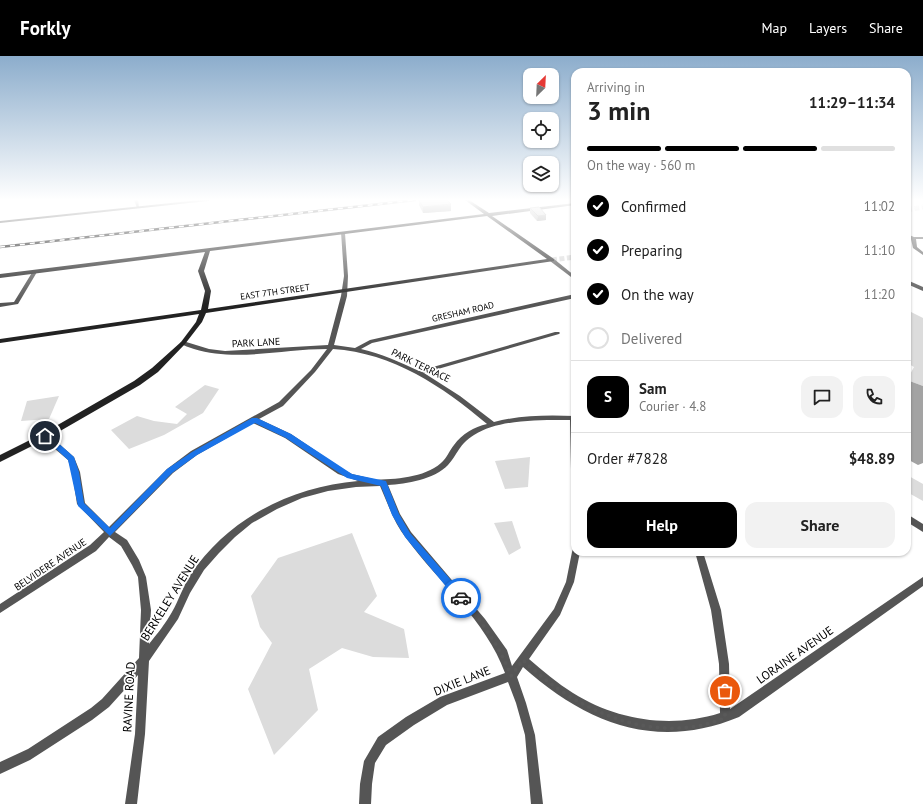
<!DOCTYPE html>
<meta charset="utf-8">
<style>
body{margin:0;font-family:"PT Sans",sans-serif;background:#f2f2f2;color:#222;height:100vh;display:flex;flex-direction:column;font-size:15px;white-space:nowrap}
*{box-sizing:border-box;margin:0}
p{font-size:13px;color:#767676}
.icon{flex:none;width:22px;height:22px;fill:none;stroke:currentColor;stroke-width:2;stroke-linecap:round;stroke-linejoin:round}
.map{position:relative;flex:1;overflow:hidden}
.details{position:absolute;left:571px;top:12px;width:340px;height:488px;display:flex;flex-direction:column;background:#fff;border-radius:12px;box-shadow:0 1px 3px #0004}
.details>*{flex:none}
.needle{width:26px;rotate:24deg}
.controls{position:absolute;left:523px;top:12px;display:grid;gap:8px}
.controls a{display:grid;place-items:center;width:36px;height:36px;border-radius:8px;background:#fff;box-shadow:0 1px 3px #0004;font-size:20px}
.pin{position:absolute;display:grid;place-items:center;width:34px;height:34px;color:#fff;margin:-17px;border:2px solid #fff;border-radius:50%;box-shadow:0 1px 4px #0007}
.courier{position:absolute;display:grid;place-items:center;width:40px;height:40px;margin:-20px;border:3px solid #1a73e8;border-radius:50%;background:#fff;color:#222;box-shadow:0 1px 5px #0007}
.overview em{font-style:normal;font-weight:600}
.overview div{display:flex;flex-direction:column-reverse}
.overview{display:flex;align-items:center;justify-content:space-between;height:68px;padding:0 16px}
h1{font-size:26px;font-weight:600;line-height:30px}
.bar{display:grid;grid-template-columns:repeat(4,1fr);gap:6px 4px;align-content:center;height:48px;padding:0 16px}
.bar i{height:5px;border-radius:3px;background:#e0e0e0}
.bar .active{background:#000}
.bar p{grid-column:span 4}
.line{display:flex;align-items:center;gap:10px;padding:0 16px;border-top:1px solid #e0e0e0}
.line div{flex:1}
.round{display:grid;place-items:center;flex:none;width:42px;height:42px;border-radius:12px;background:#f2f2f2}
ol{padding:0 16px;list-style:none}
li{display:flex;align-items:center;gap:12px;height:44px}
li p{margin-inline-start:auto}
li .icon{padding:4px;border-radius:50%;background:#000;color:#fff;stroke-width:4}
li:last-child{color:#767676}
li i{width:22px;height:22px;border:2px solid #e0e0e0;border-radius:50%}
.cta{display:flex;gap:8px;margin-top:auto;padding:8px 16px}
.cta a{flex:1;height:46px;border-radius:12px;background:#000;color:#fff;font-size:16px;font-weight:600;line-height:46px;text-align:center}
.cta a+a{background:#f2f2f2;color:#222}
header{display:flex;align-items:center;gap:24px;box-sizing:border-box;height:56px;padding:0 20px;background:#000;color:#fff}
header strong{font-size:19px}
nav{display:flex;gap:22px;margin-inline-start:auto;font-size:14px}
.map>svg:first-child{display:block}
</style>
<header>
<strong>Forkly</strong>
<nav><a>Map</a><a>Layers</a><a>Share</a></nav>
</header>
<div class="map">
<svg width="923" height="748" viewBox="0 0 923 748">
<rect width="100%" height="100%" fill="#fff"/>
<g fill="#dcdcdc">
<path d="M907,254L923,262V330L907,324L914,311L907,307Z"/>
<path d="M205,329L219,333L203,357L164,379L129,393L111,374L137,360L154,365L177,368L187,358L175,351Z"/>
<path d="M59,340L49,363L21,365L27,345Z"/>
<path d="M530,401L528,431L505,433L495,405Z"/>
<path d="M907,419L923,428V445L907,436Z"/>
<path d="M512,465L521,492L509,499L494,467Z"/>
<path d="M352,477L377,540L364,556L404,573L409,602L373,601L342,592L309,613L318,654L274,699L248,633L272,587L260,571L251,540L278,502Z"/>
</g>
<path fill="#a3a3a3" d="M907,324L923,330V407L918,409L907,403Z"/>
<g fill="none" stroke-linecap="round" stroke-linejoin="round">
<g stroke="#d9d9d9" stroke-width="5" stroke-dasharray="5 2.5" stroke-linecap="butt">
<path d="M907,154L923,151"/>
<path d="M552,204L575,201"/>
</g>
<g fill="#555" fill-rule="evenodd">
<path d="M134,144H138L139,152H137Z"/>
<path d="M341,176L345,177L348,220L347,240L334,289L355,292L370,284L575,238V242L372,287L361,293C382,298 400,306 419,315L555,276H559L560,277L559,278L424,317L460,340L494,366C520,359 548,359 575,360V416L572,415L571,413L570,364C540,364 499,363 474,379C459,388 458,398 448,409C435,423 406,428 388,429L400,458L411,476L485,563L507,594L512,610L554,553L566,526L572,496L573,493H575V496H580L574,526L560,559L529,603C543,615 557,627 573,637C616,664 670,673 720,657L719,608L711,554L695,496H703L721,554L729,608L730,653L923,521V530L739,661C657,695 587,668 523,611L517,621L526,647L535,679L543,748H531L525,679L516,647L508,626L447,649L414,669L386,689L375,707L372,728L371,748H359L360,728L364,705L378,681L406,661L440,641L505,617C486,564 439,527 406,482C394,467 388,448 380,430L356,431L328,435L302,442L277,453L252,467L235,481L219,497L204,514L190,537L178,563L149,605L145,678L137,748H125L135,678L138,619L109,651L92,664L30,704L0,718V706L28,693L91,652L102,643L139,602L141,554L138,521L132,509L121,490L109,481L96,495L0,557V548L90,489L104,476L77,448L72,416L68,404L42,382L41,380L42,378H48L74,401L80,416L85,447L109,471L167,413L191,395L279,346L311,314L327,293C283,293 236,306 194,293C189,291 184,290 180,287L183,285L209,293L225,295L328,289L341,240L344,220ZM333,293C393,297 442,330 487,368C474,371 462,378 454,389C449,395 447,402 441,407C424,422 395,423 373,424V423L352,418L344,414L291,378L259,363L283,350L315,316ZM253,367L285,382L338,418L358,425C291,431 229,462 191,518C183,530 179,544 172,556C166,567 157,578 149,588L151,554L146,521L139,504L127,484L115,476L173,417L197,399Z"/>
<path d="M907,178L914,181H923V183H916L917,191L923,196V199L913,192L911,183L907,181Z"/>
<path d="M550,203H554L575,220V224L550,205Z"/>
<path d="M33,215L37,216L18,248L0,251V247L14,246Z"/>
<path d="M907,224L923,231V235L907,228Z"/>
<path d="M907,458L923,468V476L907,466Z"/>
</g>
<g fill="#222" fill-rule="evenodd">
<path d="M199,144H210L208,145L0,167V165Z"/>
<path d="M465,144H469L489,157L575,147V149L492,160L554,203V205L206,257L202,266L185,288L158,316L140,329L48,382L0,406V399L42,378L134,325L152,312L181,286L196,266L199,258L0,287V283L201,254L205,235L198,215L205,196L0,222V218L484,158ZM487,160L547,203L208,253L211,235L204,215L210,195Z"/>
</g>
<g stroke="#000" stroke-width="2.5">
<path id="rail" d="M0,191L415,144"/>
</g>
<use href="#rail" stroke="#fff" stroke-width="1.5" stroke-dasharray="5" stroke-linecap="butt"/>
</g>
<g fill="#a9a9a9">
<path d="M419,144H447L451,148V155L423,157L419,149Z"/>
<path d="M530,152L546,164L537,165L530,157Z"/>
</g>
<g fill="#898989">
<path d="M451,148V155L423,157V151Z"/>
<path d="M546,159V164L537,165L538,160Z"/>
</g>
<g fill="#c4c4c4" stroke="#898989">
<path d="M419,144H447L451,148L423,151Z"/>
<path d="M539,151L546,159L538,160L530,152Z"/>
</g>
<linearGradient id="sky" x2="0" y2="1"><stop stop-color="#8cadcc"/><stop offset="0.58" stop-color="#fff"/><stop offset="1" stop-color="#fff" stop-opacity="0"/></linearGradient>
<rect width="923" height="248" fill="url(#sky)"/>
<path fill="#1a73e8" d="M252,362H257L291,378L352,418L386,425L399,458L410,477L464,539V545H458L405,481L392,459L381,430L347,422L286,382L255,367L197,399L172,417L110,480L78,450L68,404L42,380L48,378L74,401L79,416L84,447L110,472L167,413L192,396Z"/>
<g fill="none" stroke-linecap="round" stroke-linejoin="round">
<path stroke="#595959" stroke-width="4" stroke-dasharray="0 7.2" d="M461,542C482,566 499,589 511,620L523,604C574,654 654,691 725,662V635"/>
</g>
<g text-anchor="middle" stroke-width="3.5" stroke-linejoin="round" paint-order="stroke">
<g font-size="9" fill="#000" stroke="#fff">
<text transform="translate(275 236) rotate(-8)" y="3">EAST 7TH STREET</text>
<text transform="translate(463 256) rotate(-13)" y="3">GRESHAM ROAD</text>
</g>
<g font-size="10" fill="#000" stroke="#fff">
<text transform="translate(256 286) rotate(-3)" y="4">PARK LANE</text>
<text transform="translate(421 309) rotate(26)" y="4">PARK TERRACE</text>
<text transform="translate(50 508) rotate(-34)" y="4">BELVIDERE AVENUE</text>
</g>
<g font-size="12" fill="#000" stroke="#fff">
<text transform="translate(170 542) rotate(-58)" y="4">BERKELEY AVENUE</text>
<text transform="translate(795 599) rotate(-35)" y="4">LORAINE AVENUE</text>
<text transform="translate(462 625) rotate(-22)" y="4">DIXIE LANE</text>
<text transform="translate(129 641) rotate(-87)" y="4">RAVINE ROAD</text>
</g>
</g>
</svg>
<div class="controls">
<a><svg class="needle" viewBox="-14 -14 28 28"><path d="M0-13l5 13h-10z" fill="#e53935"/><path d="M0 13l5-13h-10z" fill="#767676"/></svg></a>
<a><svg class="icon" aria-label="locate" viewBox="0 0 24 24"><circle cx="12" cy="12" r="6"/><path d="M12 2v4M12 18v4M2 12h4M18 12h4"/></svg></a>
<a><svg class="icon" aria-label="layers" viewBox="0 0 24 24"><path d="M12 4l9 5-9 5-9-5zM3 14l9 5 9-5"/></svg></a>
</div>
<div class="pin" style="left:725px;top:635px;background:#ea580c"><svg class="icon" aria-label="bag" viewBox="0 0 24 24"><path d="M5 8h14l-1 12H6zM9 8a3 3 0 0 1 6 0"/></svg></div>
<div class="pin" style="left:45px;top:380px;background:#1f2937"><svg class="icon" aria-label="home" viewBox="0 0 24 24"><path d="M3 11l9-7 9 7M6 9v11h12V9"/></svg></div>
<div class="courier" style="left:461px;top:542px"><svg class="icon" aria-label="car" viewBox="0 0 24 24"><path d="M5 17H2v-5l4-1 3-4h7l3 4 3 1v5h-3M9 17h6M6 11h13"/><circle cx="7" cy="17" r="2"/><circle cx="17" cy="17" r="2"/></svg></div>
<section class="details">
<div class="overview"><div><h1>3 min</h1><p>Arriving in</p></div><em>11:29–11:34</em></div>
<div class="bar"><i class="active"></i><i class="active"></i><i class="active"></i><i></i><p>On the way · 560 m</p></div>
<ol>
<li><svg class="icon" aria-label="check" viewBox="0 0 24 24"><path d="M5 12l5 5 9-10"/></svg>Confirmed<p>11:02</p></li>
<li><svg class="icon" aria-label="check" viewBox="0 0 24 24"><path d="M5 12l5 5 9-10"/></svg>Preparing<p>11:10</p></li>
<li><svg class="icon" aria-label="check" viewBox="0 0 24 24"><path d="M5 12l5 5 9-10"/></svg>On the way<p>11:20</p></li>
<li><i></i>Delivered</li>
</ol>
<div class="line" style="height:72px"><b class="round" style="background:#000;color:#fff">S</b><div><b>Sam</b><p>Courier · 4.8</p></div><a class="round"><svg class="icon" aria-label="chat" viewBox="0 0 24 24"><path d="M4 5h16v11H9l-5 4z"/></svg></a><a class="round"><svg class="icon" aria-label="phone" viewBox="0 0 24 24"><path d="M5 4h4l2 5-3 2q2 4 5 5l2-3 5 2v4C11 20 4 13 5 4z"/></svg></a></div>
<div class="line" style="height:52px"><div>Order #7828</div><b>$48.89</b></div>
<div class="cta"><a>Help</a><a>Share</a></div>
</section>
</div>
